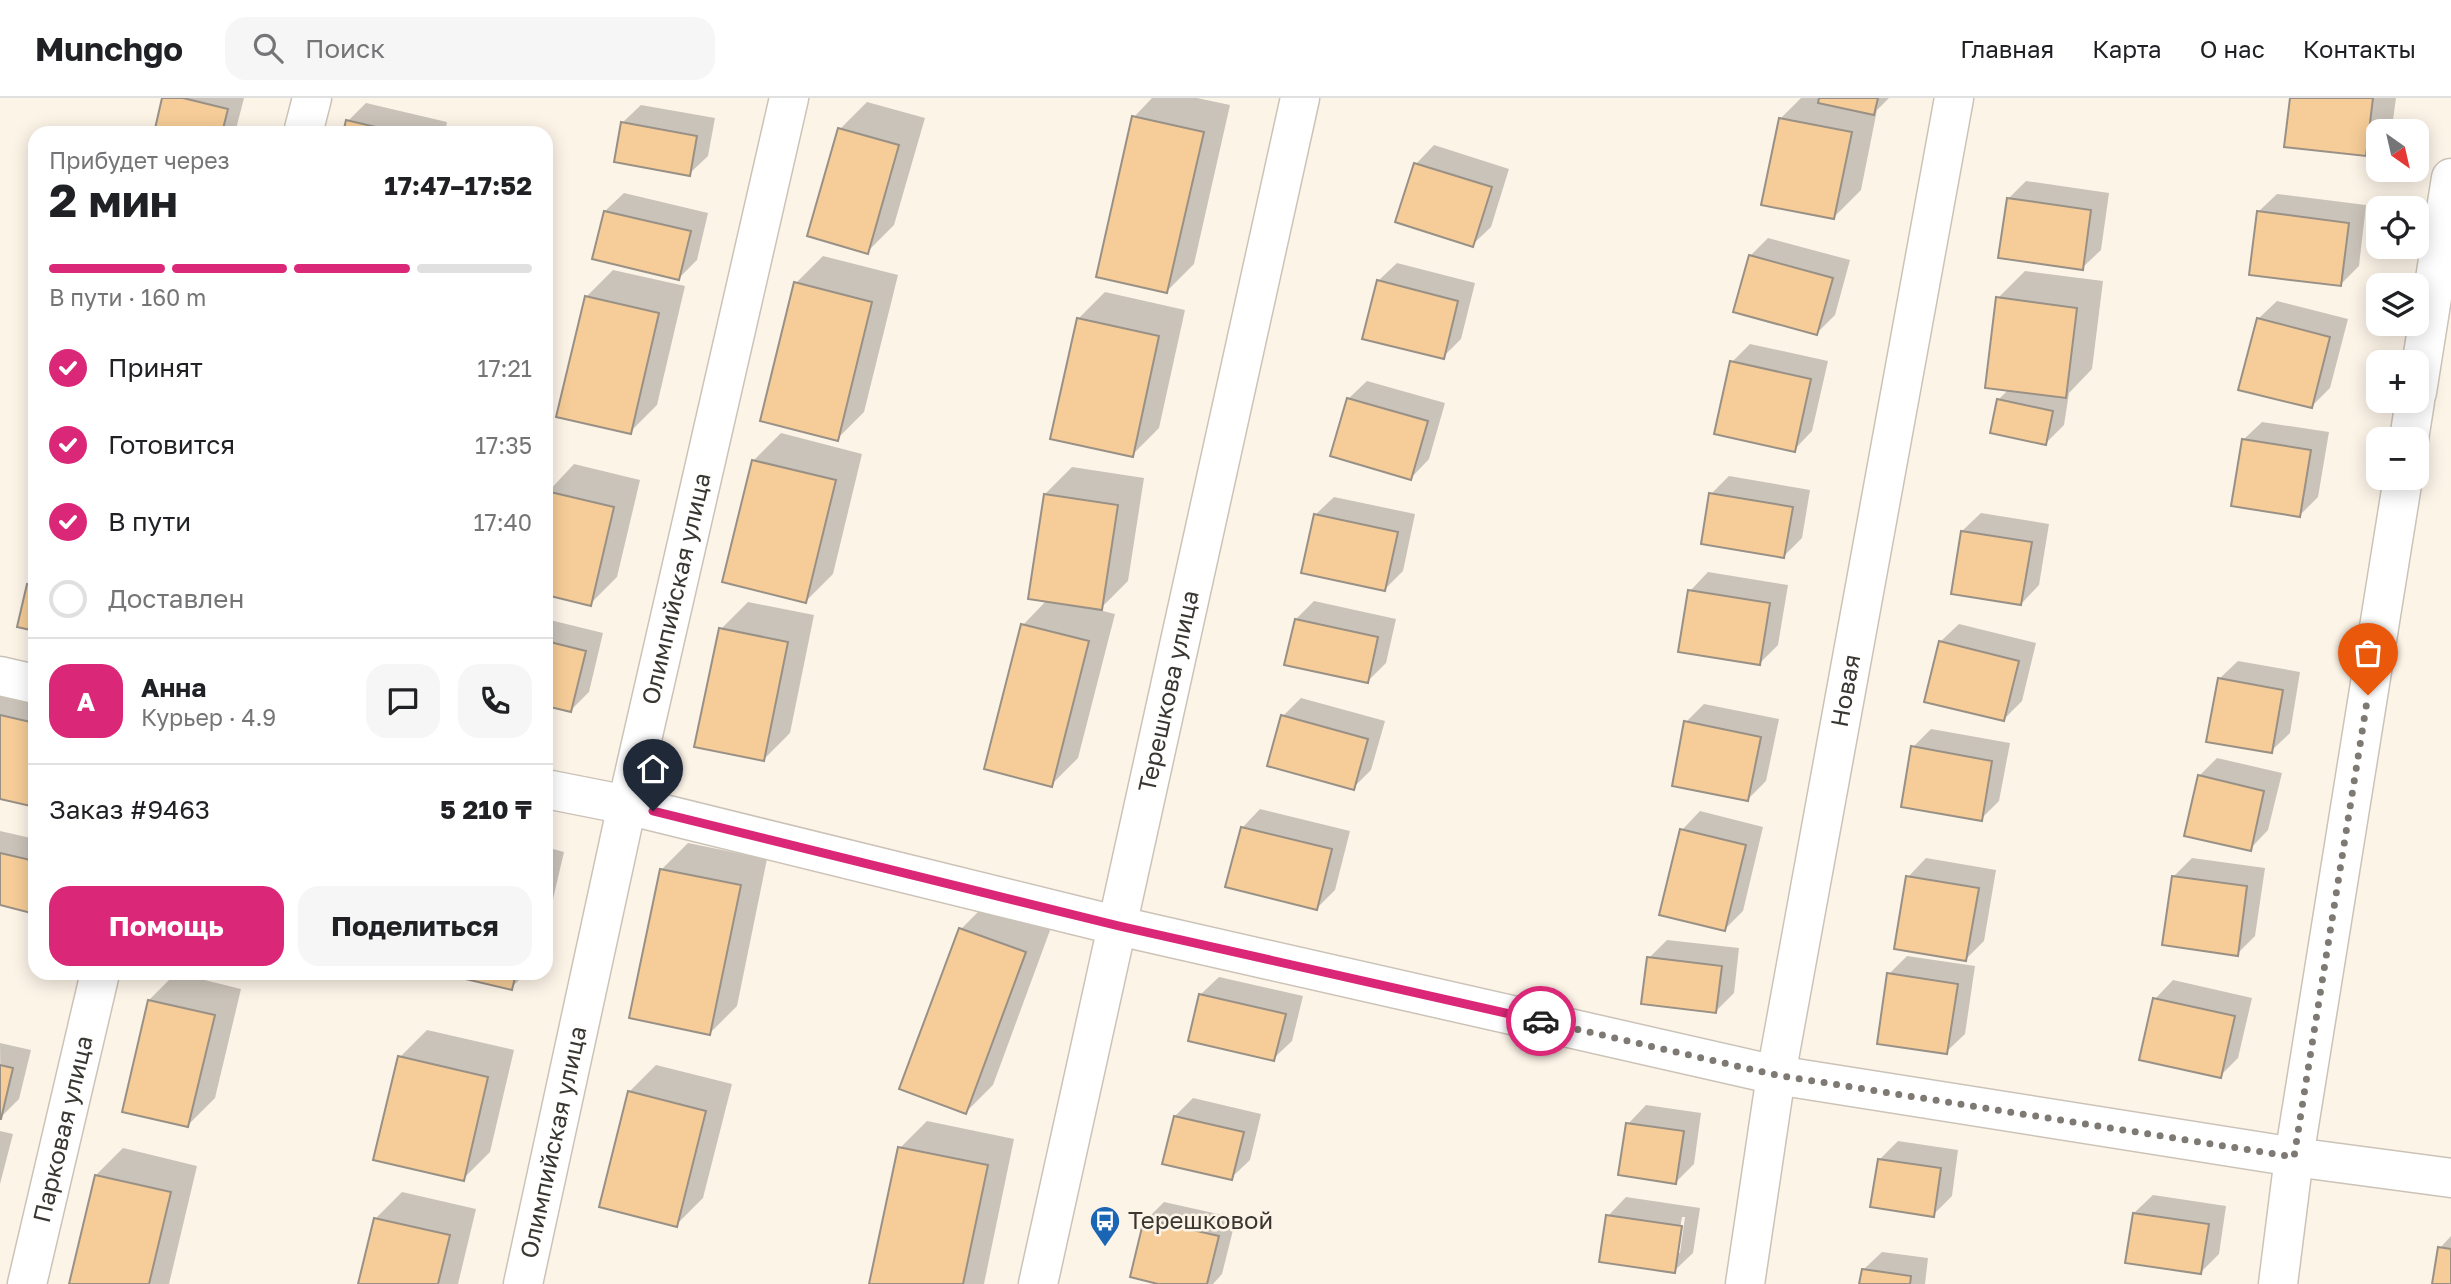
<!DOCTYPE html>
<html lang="ru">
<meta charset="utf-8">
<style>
body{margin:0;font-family:"Golos Text",sans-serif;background:#f6f6f6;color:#202124;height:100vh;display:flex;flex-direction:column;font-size:26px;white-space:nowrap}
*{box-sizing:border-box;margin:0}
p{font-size:23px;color:#757577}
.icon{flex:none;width:38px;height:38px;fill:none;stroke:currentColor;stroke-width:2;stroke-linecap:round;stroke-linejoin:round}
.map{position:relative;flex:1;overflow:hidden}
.sheet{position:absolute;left:28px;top:28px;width:525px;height:854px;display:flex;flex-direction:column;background:#fff;border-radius:21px;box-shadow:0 4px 18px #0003}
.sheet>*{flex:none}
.needle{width:46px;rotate:146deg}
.buttons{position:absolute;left:2366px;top:21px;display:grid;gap:14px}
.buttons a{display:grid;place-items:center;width:63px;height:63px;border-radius:14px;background:#fff;box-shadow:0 4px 18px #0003;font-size:35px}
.pin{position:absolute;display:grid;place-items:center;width:60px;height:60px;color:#fff;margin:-72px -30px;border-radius:50% 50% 50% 0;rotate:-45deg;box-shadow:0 0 7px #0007}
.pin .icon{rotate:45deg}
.courier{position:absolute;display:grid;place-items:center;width:70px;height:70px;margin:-35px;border:5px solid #db2777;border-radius:50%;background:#fff;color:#222;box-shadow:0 2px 9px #0007}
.summary em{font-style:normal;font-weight:700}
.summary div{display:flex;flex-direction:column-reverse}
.summary{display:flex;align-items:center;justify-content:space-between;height:119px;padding:0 21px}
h1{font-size:46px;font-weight:700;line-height:52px}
.bar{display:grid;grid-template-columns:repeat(4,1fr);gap:10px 7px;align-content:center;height:84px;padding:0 21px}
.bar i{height:9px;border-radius:5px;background:#e0e0e0}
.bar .current{background:#db2777}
.bar p{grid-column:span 4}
.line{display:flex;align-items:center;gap:18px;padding:0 21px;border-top:2px solid #e0e0e0}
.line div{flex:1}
.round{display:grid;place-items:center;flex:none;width:74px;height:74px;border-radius:21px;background:#f6f6f6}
ol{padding:0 21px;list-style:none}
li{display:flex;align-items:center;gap:21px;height:77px}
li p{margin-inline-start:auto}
li .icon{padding:7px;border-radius:50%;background:#db2777;color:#fff;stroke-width:4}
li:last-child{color:#757577}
li i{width:38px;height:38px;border:4px solid #e0e0e0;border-radius:50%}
.primary-button{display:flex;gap:14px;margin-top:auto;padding:14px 21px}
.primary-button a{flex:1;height:80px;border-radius:21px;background:#db2777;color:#fff;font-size:28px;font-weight:700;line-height:80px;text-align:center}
.primary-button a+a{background:#f6f6f6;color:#202124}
header{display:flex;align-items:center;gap:42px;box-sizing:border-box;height:98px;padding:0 35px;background:#fff;border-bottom:2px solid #e0e0e0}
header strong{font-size:33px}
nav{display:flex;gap:38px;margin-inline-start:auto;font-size:24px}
.search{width:490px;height:63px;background:#f6f6f6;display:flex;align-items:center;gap:18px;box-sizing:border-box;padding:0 24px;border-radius:21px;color:#757577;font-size:26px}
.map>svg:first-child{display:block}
</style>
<header>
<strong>Munchgo</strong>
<div class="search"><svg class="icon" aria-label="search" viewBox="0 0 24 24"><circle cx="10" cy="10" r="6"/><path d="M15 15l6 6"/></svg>Поиск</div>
<nav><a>Главная</a><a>Карта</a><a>О нас</a><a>Контакты</a></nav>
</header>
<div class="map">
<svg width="2451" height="1186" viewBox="0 0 2451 1186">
<rect width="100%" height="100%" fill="#fdf4e8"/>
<g fill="#0003" fill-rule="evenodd">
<path d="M164,0H244L235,35H156Z"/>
<path d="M1152,0H1197L1230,7L1194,166L1167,193L1134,19Z"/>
<path d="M1801,0H1889L1877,12L1861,92L1834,119L1780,21Z"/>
<path d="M2291,0H2396L2392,29L2388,33H2378V43L2365,56Z"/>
<path d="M867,4L925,20L894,127L867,154L840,31Z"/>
<path d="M366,5L447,24L445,35H345L348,23Z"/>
<path d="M641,7L715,20L708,58L689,76L622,25Z"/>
<path d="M1434,47L1509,71L1491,129L1472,147L1416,66Z"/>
<path d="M2026,83L2109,95L2101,152L2082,170L2008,101Z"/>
<path d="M624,95L708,115L697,162L679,180L605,113Z"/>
<path d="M2277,96L2366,107L2359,168L2341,186L2258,114Z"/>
<path d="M1768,140L1850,162L1835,217L1817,235L1750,158Z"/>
<path d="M823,158L898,177L864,314L837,341L796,185Z"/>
<path d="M1397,165L1475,185L1461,241L1443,259L1378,183Z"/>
<path d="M613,172L685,188L657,307L630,334L586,199Z"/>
<path d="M2025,173L2103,183L2092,271L2069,295L2064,327L2046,345L1998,302L2009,291L1998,200Z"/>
<path d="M1105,194L1185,212L1159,330L1132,357L1078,221Z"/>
<path d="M2277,203L2348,221L2330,290L2312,308L2258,221Z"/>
<path d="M1750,246L1828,263L1812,333L1794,352L1732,264Z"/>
<path d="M1367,283L1445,305L1429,361L1411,380L1348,301Z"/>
<path d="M2262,324L2329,334L2318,399L2300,417L2243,342Z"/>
<path d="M781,335L862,356L833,476L806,503L754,362Z"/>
<path d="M574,366L640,382L617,479L590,506L546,495V396Z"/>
<path d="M1072,369L1144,380L1128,483L1099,512L1115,516L1078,660L1051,687L1023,527L1047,502L1045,396Z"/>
<path d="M1729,378L1810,392L1802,440L1783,459L1711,396Z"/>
<path d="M1334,399L1415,416L1403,473L1385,491L1315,417Z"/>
<path d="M1981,415L2049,426L2039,487L2021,506L1962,433Z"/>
<path d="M1708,474L1788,487L1778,547L1760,565L1690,493Z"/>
<path d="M1314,503L1396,521L1386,565L1368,583L1296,521Z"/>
<path d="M748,504L814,517L790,635L763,662L721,531Z"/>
<path d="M546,521L603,535L589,594L571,612L546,606Z"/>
<path d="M1959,526L2036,545L2022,603L2004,621L1940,544Z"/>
<path d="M2238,563L2300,574L2290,635L2271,653L2219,581Z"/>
<path d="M0,585L35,593V708L0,699Z"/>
<path d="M1301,600L1385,623L1371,672L1353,690L1283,618Z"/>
<path d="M1704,606L1779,621L1766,683L1748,701L1686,624Z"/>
<path d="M1931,631L2010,645L1999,703L1981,721L1913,649Z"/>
<path d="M2217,660L2282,675L2268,732L2250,751L2199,678Z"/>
<path d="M1260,711L1350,733L1335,792L1317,810L1242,730Z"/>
<path d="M1700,713L1763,729L1743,813L1725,831L1682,732Z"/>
<path d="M0,733L35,741V814L0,806Z"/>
<path d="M688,745L767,761L737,908L710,935L661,772Z"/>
<path d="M546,749L564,754L546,831Z"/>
<path d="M1926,760L1996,772L1984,843L1966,861L1908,779Z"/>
<path d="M2192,760L2265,770L2255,838L2237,856L2174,778Z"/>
<path d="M988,804L1052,827L993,987L966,1014L961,831Z"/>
<path d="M1667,842L1739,850L1734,895L1715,914L1649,860Z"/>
<path d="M1907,858L1975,868L1965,936L1946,954L1889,876Z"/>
<path d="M176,875L241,891L215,1000L188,1027L149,902Z"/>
<path d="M448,875H526L511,890Z"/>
<path d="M1219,879L1303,898L1292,943L1273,961L1200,897Z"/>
<path d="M2173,882L2252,900L2238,960L2220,978L2155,901Z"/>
<path d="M427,932L514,952L490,1054L463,1081L400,959Z"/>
<path d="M0,945L31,952L19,1001L1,1019Z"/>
<path d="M656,967L732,986L703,1100L676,1127L629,994Z"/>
<path d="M1193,1000L1261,1016L1250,1062L1231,1080L1175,1018Z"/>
<path d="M1646,1007L1701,1015L1694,1066L1676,1084L1628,1026Z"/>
<path d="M927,1023L1014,1041L984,1186H871L900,1050Z"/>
<path d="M0,1033L13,1036L0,1086Z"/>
<path d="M1898,1043L1958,1052L1952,1098L1933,1117L1879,1062Z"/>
<path d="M123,1050L197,1068L169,1186H71L96,1077Z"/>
<path d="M402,1094L476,1111L458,1186H360L375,1121Z"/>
<path d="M2153,1097L2226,1108L2219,1156L2201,1174L2134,1115Z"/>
<path d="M1626,1099L1700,1110L1693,1155L1674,1173L1608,1118ZM1682,1119H1685L1680,1155H1676Z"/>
<path d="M1164,1104L1236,1120L1222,1176L1213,1186H1166L1146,1122Z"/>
<path d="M2451,1138V1186H2434L2440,1150Z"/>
<path d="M1882,1154L1928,1160L1925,1186H1861L1863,1172Z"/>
</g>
<g fill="#f6cd98" stroke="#999086" stroke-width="2">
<path d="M162,0H183L228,11L222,35H154Z"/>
<path d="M1819,0H1878L1874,17L1818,5Z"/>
<path d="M2290,0H2373L2366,58L2284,49Z"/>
<path d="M1132,18L1204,34L1167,195L1096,179Z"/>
<path d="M1779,20L1852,34L1834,121L1761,107Z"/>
<path d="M346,22L401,35H343Z"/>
<path d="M621,24L697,38L690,78L614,64Z"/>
<path d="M838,30L899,47L868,156L807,138Z"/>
<path d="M1414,65L1492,89L1473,149L1395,124Z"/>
<path d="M2007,100L2091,112L2083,172L1998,160Z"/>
<path d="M604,113L691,133L679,182L592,161Z"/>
<path d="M2257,113L2349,125L2341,188L2249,177Z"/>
<path d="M1749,157L1833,180L1817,237L1733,214Z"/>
<path d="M1377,182L1458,203L1444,261L1362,241Z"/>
<path d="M794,184L872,204L838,343L760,323Z"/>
<path d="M585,198L659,215L631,336L556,319Z"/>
<path d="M1996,199L2077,210L2066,300L1985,290Z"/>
<path d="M1077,220L1159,238L1133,359L1050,341Z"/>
<path d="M2257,220L2330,239L2312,310L2238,292Z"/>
<path d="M1730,263L1811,281L1795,354L1714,336Z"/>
<path d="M1347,300L1428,323L1411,382L1330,358Z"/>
<path d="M1997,301L2053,313L2046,347L1990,335Z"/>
<path d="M2242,341L2311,352L2300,419L2231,408Z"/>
<path d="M752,362L836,382L806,505L722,484Z"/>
<path d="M546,393L614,409L591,508L546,497Z"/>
<path d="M1709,395L1793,409L1784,460L1701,446Z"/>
<path d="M1044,396L1118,407L1102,512L1028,501Z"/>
<path d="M1314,416L1398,434L1385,493L1301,475Z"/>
<path d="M1961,433L2032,444L2021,507L1951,496Z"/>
<path d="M27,486L35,488V533L17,529Z"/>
<path d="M1688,492L1770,505L1760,567L1678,554Z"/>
<path d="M1295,521L1378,539L1368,585L1284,567Z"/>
<path d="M1021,526L1089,543L1052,689L984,671Z"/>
<path d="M719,530L788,544L764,663L694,649Z"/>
<path d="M546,543L586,553L571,614L546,608Z"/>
<path d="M1939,543L2019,563L2004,623L1924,604Z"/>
<path d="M2218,580L2283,592L2272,655L2206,644Z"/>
<path d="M0,617L35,625V709L0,701Z"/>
<path d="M1281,617L1368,641L1354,692L1267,668Z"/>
<path d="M1684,623L1761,639L1748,703L1672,688Z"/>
<path d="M1911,648L1992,663L1982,723L1901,709Z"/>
<path d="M2198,677L2264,693L2251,753L2184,738Z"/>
<path d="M1241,729L1332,751L1317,812L1225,789Z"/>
<path d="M1680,731L1746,747L1725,833L1659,817Z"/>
<path d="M0,755L35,763V816L0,807Z"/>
<path d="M660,771L741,787L710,937L629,920Z"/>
<path d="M1906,778L1979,790L1966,863L1894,851Z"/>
<path d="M2172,778L2247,788L2238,858L2162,847Z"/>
<path d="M959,830L1026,854L966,1016L899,991Z"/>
<path d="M1647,859L1722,868L1716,915L1641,906Z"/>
<path d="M440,875H516L512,892Z"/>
<path d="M1887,875L1958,886L1947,956L1877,946Z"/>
<path d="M1199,896L1286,916L1274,963L1188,943Z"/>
<path d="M2153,900L2235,918L2221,980L2139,962Z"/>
<path d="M148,902L215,917L188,1029L122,1014Z"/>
<path d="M398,958L488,979L464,1083L373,1062Z"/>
<path d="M0,967L13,970L1,1021H0Z"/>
<path d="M628,993L706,1013L677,1129L599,1109Z"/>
<path d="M1174,1018L1244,1034L1232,1082L1162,1066Z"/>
<path d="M1626,1025L1684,1033L1676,1086L1618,1077Z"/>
<path d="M898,1049L988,1067L963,1186H869Z"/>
<path d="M1878,1061L1941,1070L1934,1119L1870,1109Z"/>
<path d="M95,1077L171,1094L149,1186H69Z"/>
<path d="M2133,1115L2209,1126L2201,1176L2125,1165Z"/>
<path d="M1606,1117L1682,1128L1675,1175L1599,1164Z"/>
<path d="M374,1120L450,1137L438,1186H358Z"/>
<path d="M1144,1121L1219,1138L1207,1186H1158L1130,1179Z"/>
<path d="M2438,1149L2451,1151V1186H2432Z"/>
<path d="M1862,1171L1911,1178L1910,1186H1859Z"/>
</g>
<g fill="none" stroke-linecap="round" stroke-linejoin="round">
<g stroke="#ccc3b8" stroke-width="41">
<g id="street">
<path d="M303,35L312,0"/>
<path d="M2417,294L2451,80"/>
<path d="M2409,341L2415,303"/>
<path d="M0,578L35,586"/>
<path d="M546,691L627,707L1119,828L1776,977L2294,1059L2451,1080"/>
<path id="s1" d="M27,1186L100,875"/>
<path id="s2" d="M523,1186L627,707L789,0"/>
<path id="s3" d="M1038,1186L1300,0"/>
<path id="s4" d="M1745,1186L1776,977L1954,0"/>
<path d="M2278,1186L2294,1059L2403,380"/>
</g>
</g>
<use href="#street" stroke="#fff" stroke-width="38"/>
</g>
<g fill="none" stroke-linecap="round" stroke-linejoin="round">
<path stroke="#7e7972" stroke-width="7" stroke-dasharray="0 12.6" d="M1541,923L1776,977L2294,1059L2368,597"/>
<path stroke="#db2777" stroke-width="9" d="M653,713L1119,828L1541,923"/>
</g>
<defs>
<g id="bus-pin" transform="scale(1.575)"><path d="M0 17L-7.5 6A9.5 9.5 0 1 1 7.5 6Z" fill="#1a65b4" stroke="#fdf4e8"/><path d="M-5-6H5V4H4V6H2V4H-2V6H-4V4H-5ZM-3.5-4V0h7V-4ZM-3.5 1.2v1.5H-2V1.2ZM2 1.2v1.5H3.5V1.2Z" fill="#fff"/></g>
</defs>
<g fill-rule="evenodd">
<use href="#bus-pin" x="1105" y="1123"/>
</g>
<g text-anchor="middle" stroke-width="5" stroke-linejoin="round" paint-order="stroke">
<g font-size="24" fill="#3a3732" stroke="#fdf4e8">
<text dy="8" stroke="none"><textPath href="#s2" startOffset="712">Олимпийская улица</textPath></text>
<text dy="8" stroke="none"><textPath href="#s4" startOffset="602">Новая</textPath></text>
<text dy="8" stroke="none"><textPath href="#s3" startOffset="607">Терешкова улица</textPath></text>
<text dy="8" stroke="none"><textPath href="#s1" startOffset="159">Парковая улица</textPath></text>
<text dy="8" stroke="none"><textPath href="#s2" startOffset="145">Олимпийская улица</textPath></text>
</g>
<g font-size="24" fill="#3a3732" stroke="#fdf4e8" text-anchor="start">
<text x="1128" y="1131">Терешковой</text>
</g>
</g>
</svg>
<div class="buttons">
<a><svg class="needle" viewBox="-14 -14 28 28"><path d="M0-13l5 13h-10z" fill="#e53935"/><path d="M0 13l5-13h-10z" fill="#757577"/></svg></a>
<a><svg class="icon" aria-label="locate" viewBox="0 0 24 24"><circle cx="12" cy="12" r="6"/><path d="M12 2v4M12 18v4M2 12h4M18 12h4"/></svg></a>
<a><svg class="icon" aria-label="layers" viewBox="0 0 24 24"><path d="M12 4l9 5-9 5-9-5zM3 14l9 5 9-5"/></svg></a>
<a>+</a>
<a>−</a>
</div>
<div class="pin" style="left:2368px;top:597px;background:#ea580c"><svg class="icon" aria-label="bag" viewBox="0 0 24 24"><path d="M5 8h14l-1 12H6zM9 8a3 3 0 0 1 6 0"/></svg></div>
<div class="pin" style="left:653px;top:713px;background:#1f2937"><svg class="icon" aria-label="home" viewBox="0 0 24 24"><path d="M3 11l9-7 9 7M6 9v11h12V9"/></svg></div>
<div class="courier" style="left:1541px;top:923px"><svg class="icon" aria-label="car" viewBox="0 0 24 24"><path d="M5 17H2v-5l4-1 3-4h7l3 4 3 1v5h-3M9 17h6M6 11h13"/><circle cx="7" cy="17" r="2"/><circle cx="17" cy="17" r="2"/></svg></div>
<section class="sheet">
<div class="summary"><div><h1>2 мин</h1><p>Прибудет через</p></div><em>17:47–17:52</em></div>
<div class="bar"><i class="current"></i><i class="current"></i><i class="current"></i><i></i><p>В пути · 160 m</p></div>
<ol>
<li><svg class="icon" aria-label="check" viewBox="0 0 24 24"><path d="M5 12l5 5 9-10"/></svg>Принят<p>17:21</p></li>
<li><svg class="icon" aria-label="check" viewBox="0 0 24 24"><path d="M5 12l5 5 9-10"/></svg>Готовится<p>17:35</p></li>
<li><svg class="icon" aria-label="check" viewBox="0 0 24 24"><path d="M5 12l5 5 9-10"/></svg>В пути<p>17:40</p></li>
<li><i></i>Доставлен</li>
</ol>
<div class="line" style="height:126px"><b class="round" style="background:#db2777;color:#fff">А</b><div><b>Анна</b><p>Курьер · 4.9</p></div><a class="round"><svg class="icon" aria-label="chat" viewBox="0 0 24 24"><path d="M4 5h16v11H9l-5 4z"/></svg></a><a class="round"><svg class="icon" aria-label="phone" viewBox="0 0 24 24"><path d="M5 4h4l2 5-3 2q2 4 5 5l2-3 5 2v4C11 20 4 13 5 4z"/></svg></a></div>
<div class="line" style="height:91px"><div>Заказ #9463</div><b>5 210 ₸</b></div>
<div class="primary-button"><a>Помощь</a><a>Поделиться</a></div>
</section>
</div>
